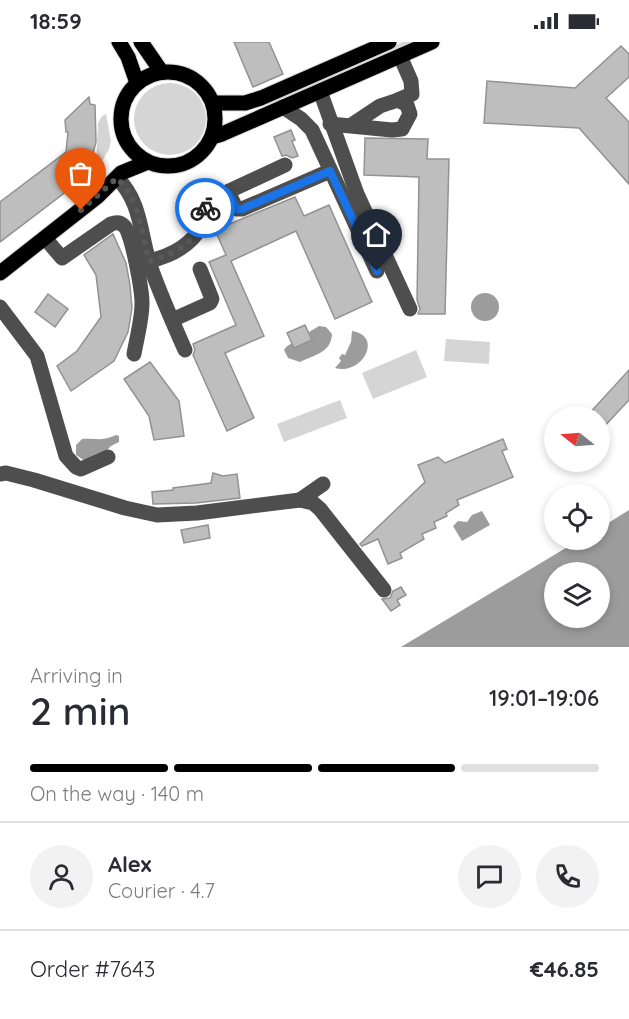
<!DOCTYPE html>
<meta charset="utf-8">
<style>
body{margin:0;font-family:Quicksand,sans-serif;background:#f2f2f3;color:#2b2b33;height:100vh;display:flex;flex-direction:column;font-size:22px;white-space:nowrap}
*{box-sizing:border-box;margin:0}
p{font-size:20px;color:#7c7c81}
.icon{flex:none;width:33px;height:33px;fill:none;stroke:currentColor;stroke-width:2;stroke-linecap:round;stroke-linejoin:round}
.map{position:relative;height:605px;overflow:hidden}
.panel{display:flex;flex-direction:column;background:#fff;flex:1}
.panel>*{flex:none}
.needle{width:39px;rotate:287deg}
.controls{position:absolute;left:544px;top:364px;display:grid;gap:12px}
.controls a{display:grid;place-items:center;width:66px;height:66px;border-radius:50%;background:#fff;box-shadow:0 3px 9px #0003;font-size:30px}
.pin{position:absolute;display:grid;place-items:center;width:51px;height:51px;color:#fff;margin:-62px -26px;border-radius:50% 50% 50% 0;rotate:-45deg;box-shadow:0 0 6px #0007}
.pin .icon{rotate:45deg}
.courier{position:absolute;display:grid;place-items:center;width:60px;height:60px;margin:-30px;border:4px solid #1a73e8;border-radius:50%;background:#fff;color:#222;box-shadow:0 2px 8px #0007}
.head em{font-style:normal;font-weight:600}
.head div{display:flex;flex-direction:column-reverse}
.head{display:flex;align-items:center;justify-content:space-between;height:102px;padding:0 30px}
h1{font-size:39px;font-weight:600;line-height:45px}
.bar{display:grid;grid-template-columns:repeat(4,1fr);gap:9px 6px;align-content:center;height:72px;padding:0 30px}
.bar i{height:8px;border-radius:4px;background:#e1e1e2}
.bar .on{background:#000}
.bar p{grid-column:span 4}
.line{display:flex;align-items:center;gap:15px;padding:0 30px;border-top:2px solid #e1e1e2}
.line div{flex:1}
.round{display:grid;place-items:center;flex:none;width:63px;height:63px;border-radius:32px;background:#f2f2f3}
.status{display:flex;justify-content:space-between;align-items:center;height:42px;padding:0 30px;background:#fff;direction:ltr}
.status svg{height:16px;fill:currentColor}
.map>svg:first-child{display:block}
</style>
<div class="status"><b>18:59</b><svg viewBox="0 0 49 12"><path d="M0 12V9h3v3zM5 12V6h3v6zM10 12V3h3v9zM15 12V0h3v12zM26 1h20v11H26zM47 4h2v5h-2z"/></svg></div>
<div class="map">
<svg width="629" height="605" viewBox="0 0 629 605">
<rect width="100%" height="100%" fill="#fff"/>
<g fill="#d5d5d5">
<path d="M403,0H418L270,65L267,60Z"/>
<circle cx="170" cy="77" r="36"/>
<path d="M106,72L111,99L109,107L101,121L96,123L98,81L102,74Z"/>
<path d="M446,297L490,300L489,322L444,319Z"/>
<path d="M416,308L427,335L373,357L362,331Z"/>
<path d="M340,358L347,376L284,400L277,382Z"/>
</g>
<g fill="#9c9c9c" fill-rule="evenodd">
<circle cx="485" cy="265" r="14"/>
<path d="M319,284L326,285L332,292C331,311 314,313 300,320L288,316L284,308C289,299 302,300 312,298L309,290Z"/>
<path d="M352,289C384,294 362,334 335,326L341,319L339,316L342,312L345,313L351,300Z"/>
<path d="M116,393L119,394V400L111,404L102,413L85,419L76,413V403L82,397C98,396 99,400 116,393Z"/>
<path d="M629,468V605H401L579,498H600V486ZM555,531H600V576H555Z"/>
<path d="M482,469L490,483L462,499L453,484L458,479L467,480L472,473Z"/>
</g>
<g fill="#bebebe" stroke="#929292" stroke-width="1.5">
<path d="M234,0H269L283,32L253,45Z"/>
<path d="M621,4L629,12V35L606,56L629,80V142L579,86L484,81L487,39L575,46Z"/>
<path d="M89,55L90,62L95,63L96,100L91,119L84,136L0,200V160L66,110L68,90H66L65,78Z"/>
<path d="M291,88L295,98L292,99L298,114L292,116L286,113L282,114L274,95Z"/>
<path d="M365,96L428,97L427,117H449L445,272H418L420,267L417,258L419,135L364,133Z"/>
<path d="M295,155L304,174L329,163L372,260L335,277L296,189L231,219L264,294L225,311L254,376L227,389L193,313L195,308L193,302L236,283L209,220L226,213L215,188Z"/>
<path d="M113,192L126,221L130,243L132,266L128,290L114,319L71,349L57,324L77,309L101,275L96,233L84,213Z"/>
<path d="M48,252L68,267L55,285L35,270Z"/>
<path d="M305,283L312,298L294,306L287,291Z"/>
<path d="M150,320L179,359L184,394L154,398L149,374L124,337Z"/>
<path d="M629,328V358L600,389V375H586Z"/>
<path d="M503,397L507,407L502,409L513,435L457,458L459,463L446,471L447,474L434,480L436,486L422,492L424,497L400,511L402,516L388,522L378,497L362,504L360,502L425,440L418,423L438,415L445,421Z"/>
<path d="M213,431L223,434L237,432L240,456L196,461L153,462L152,450L173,448V446L211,441Z"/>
<path d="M208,483L210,496L184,501L181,488Z"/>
<path d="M401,545L406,553L397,558L400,563L391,569L382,557L390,556L393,549Z"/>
</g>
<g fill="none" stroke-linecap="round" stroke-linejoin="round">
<g stroke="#dbdbdb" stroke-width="17">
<g id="major">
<path d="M119,0L128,15L137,41"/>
<path d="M141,0L161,29"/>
<circle cx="168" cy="77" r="47"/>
<path d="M213,61H245L261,56L389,0"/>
<path d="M212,95L222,92L432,0"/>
<path d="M0,231L98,154L121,131L148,120"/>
</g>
</g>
<g stroke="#4e4e4e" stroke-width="15">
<path d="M320,49L357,152L410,267"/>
<path d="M398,58L412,52L411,39L400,14"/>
<path d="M283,65L301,77L312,88L377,229"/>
<path d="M330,82L392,88L402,87L410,72L407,63L398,58L380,64L350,84"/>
<path d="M117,136C142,160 140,194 151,226C161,254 173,281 185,308"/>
<path d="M227,150L285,123"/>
<path d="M45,196L62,216L111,182C116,180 120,180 124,184C132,190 142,249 142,261C142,277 137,295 134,312"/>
<path d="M149,219C171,214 191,204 202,183C207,174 204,165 209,156L227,150C232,155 233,162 237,167H242L330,129"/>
<path d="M0,265L37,314L66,414L76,425L81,427L108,415"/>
<path d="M172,278L210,261L212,257L200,227"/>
<path d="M0,432L6,431L34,438L125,466L157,473L197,471L300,458L313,461L320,467L384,548"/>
<path d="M300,458L323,442"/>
</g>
<use href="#major" stroke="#000" stroke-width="15"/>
</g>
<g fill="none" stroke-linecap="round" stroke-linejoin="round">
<path stroke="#595959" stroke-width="6" stroke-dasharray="0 10.8" d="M81,168L117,136C139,158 141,189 149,219C173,213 208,195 205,166"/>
<path stroke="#1a73e8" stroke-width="8" d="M205,166L209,156L227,150C232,155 233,162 237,167H242L330,129L377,229"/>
</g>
</svg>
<div class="controls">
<a><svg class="needle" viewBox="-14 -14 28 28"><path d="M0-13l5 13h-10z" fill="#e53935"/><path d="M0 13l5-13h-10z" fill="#7c7c81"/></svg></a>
<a><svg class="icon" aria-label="locate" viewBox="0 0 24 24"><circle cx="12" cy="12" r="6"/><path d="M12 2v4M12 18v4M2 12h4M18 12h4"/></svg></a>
<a><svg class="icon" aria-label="layers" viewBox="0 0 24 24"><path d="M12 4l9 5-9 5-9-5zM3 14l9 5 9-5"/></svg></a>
</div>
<div class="pin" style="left:81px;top:168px;background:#ea580c"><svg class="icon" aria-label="bag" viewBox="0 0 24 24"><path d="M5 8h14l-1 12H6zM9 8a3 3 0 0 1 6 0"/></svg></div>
<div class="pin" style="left:377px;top:229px;background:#1f2937"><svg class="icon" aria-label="home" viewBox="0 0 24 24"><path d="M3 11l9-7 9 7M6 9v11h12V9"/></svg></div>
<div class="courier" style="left:205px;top:166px"><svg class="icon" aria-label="bike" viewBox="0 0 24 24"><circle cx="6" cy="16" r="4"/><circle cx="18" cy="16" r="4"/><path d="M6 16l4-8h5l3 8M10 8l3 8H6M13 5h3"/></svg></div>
</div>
<section class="panel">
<div class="head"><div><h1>2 min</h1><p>Arriving in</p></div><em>19:01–19:06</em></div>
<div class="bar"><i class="on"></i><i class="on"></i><i class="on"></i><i></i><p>On the way · 140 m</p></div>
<div class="line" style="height:108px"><a class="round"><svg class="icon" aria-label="person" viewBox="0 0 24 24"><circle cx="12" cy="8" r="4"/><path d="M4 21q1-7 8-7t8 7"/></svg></a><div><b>Alex</b><p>Courier · 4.7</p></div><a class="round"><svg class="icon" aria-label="chat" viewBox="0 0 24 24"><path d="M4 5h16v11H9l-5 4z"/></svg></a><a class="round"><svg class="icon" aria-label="phone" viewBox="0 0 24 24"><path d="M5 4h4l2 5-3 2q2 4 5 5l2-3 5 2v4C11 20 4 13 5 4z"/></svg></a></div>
<div class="line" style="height:78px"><div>Order #7643</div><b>€46.85</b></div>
</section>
